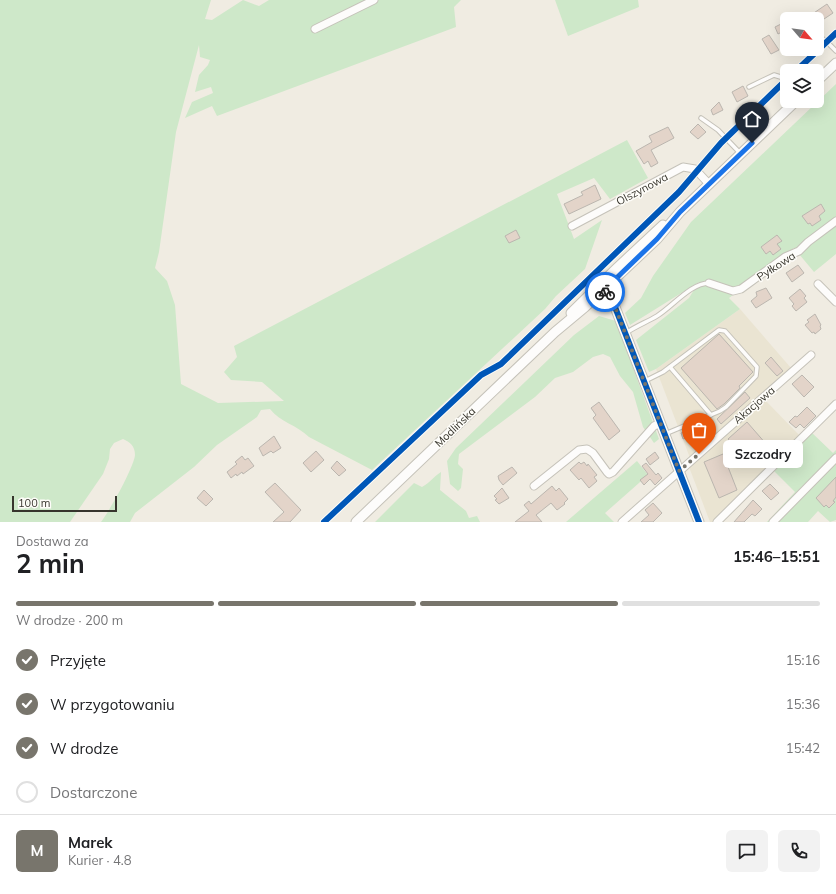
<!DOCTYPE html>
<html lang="pl">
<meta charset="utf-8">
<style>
body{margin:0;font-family:Mulish,sans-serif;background:#f2f2f2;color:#202124;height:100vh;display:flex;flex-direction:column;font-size:15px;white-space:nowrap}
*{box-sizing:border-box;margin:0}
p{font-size:13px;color:#757577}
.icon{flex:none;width:22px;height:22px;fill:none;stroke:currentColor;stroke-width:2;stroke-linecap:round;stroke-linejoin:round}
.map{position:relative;height:522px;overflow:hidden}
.panel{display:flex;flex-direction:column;background:#fff;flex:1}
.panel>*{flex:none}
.needle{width:26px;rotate:118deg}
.fabs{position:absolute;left:780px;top:12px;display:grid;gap:8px}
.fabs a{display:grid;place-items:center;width:44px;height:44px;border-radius:6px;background:#fff;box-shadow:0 4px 16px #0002;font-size:20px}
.scale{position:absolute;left:12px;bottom:10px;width:105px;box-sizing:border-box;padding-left:4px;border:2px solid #37352d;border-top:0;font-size:11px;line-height:14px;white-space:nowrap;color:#37352d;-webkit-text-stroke:3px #fefdf9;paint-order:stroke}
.pin{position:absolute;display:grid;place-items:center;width:34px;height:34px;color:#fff;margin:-41px -17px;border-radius:50% 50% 50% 0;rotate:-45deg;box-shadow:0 0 4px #0007}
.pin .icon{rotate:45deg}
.courier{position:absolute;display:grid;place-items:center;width:40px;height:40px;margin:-20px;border:3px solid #1a73e8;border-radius:50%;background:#fff;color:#222;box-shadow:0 1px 5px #0007}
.bubble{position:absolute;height:28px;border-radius:6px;background:#fff;box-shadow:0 4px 16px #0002;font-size:13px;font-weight:700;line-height:28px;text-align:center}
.overview em{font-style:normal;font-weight:700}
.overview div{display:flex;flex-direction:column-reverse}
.overview{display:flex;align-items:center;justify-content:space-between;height:68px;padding:0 16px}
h1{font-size:26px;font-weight:700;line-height:30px}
.bar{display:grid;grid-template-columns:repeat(4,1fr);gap:6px 4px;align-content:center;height:48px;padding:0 16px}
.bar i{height:5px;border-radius:3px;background:#e0e0e0}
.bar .current{background:#78756c}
.bar p{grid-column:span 4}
.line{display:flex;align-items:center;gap:10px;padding:0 16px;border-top:1px solid #e0e0e0}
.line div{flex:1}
.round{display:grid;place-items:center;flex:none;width:42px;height:42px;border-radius:6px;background:#f2f2f2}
ol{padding:0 16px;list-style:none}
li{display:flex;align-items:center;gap:12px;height:44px}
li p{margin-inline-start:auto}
li .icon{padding:4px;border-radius:50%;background:#78756c;color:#fff;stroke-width:4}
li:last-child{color:#757577}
li i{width:22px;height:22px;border:2px solid #e0e0e0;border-radius:50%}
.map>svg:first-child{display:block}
</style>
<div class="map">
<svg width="836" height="522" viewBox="0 0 836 522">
<rect width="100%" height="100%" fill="#f0ece2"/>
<g fill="#eae4d2">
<path d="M740,309L791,368L690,458L656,369Z"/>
<path d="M765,400L801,437L714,522H710L689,467Z"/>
</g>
<g fill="#cee8c9">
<path d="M0,0H211L205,19L212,20L243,0L259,6L269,0H461L454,7L456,27L217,116L212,106L185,118L192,102L213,93L211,87L195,92L199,75L208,65L210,60L200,57L199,45L176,132L159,252L155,268L167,281L175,305L181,384L218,403L284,401L262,382L231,380L224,372L237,357L234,346L627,140L648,178L610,199L594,178L557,194L574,239L602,220L585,269L556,296L545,309L372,470L309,437C297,425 280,422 270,409L261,410L257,417L217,445L194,467L135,513L130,522H101C109,512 134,467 135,455C135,446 130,442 123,439L114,443L110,449L109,459L103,474L70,522H0Z"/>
<path d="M555,0H638L639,7L568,36Z"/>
<path d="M836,84V254L814,272L794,248L729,298L740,309L656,369L649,372L636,340L689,298L699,282L630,325L625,313L641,298L653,276L691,222Z"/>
<path d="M599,316L616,321L659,439L654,443L643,427L633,392L620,376L610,357L603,354L593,357L573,372L555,378L535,397L459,454L458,464L463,469L461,488L458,491L450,484L447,461L456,448L574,335Z"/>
<path d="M811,432L833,453L836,450V520L830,522L818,511L808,522H767L795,492L773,470Z"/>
<path d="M637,461L648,475L605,513L614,522H566Z"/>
<path d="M441,472L440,490L466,511L469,518L477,516L480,522H375L414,483L422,487C430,483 434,476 441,472Z"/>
</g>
<g fill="#e3d4c9" stroke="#bbb6af">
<path d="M827,4L833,13L821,21L820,19H805Z"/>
<path d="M787,21V29L778,34L775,27Z"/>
<path d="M769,35L779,50L771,54L762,39Z"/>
<path d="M743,86L748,96L737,102L732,92Z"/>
<path d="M719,102L723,110L713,115L711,110Z"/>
<path d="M698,124L706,132L698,139L690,132Z"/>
<path d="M668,127L674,138L651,150L658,163L651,167L648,161L644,164L636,151L652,142L649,136Z"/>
<path d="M595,185L601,199L569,214L564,204L583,195L581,192Z"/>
<path d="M821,204L825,211L819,216L821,220L812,226L810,223L808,224L802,216Z"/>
<path d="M516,230L520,238L509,243L505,236Z"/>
<path d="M777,235L782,241L777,244L781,249L773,255L770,251L766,254L761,247Z"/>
<path d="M798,265L804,273L792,282L786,273Z"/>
<path d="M766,288L772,298L756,308L751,301L757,296L756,292Z"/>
<path d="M800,289L806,296L804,298L807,302L796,311L792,306L794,304L789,298Z"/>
<path d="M815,314L821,325L820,326L821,329L815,334L814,332L812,333L805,325L809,322L807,320Z"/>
<path d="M719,334L753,372L739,386L740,388L724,404L717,409L681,368Z"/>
<path d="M771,357L783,371L777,376L765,363Z"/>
<path d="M802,375L814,387L804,397L792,384Z"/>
<path d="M745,392L750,398L721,424L717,419Z"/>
<path d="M599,402L620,431L609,440L593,418L596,415L591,408Z"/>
<path d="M807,407L816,416L804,428L800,424L796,428L789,422L795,416L797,417Z"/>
<path d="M747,422L767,445L748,462L728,439Z"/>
<path d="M712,424L714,430L708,432L710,436L695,442L692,435L683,439L681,433L705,425L707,428Z"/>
<path d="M274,436L281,448L273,453L271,451L263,456L259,448Z"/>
<path d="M316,451L324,460L311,472L303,463Z"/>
<path d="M655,452L659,458L650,465L646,459Z"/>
<path d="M723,454L737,490L719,498L704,462Z"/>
<path d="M242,456L245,460L248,458L254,466L243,474L242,472L237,476L236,474L231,478L227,472L237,464L235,462Z"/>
<path d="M337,461L346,470L339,476L331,468Z"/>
<path d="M579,462L581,464L584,462L587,466L588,464L597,475L594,477L597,481L589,488L581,478L579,480L570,470Z"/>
<path d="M646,463L656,475L658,473L662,478L655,485L650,479L644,485L640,480L648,474L642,466Z"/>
<path d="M512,467L517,473L503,485L499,480L498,476Z"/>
<path d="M836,477V497L833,501L835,502L829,508L826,505L824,507L816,498Z"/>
<path d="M275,483L301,510L290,522H273L284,512L265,492Z"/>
<path d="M770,484L779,493L771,500L762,491Z"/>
<path d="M552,486L556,491L559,488L568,499L564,503L565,504L557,510L551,503L536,515L542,522H515L529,511L524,505L529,501L531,504Z"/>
<path d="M502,488L509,498L499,504L495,500L497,499L494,496Z"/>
<path d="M204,490L213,499L206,506L197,498Z"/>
<path d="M753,500L762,509L755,516L752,514L744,522H734Z"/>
<path d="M653,503L662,513L653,522H641L649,515L645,510Z"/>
</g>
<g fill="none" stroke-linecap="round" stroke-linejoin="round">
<g stroke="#c5c2b9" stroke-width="5.5">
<g id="lane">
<path d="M817,36L825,40L836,51"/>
<path d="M783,37L787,36"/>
<path d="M749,87L774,75L787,79"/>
<path d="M701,118L718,130L740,153"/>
<path d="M626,333C636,326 647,322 657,316C672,307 691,283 709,283"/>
<path d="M670,367L711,415"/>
<path d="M645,381L663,372L719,330L725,331L757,367L756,376L726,407L720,411L665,434"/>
</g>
</g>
<g stroke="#c5c2b9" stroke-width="9">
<g id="street">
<path d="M315,29L374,0"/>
<path d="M572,226L683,167L695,169L709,184"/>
<path d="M709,283L733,291L741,289L785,257L799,251L808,242L836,221"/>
<path d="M818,284L836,302"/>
<path d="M534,486L579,450L587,449L593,453L607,472L609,474L613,472L654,426L660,423"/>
<path d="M622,522L811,355"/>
<path d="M717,522L836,404"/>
<path d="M773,522L836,458"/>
</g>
</g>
<g stroke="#c5c2b9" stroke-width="11">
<g id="secondary">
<path d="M817,81L836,63"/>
<path d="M599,285L615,307L699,522"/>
<path d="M571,313L618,267L663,225"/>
<path d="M356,522L555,332L585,307L657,239L680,212L796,101"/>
</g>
</g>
<use href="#lane" stroke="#fdfcfb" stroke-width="3.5"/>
<use href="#street" stroke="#fdfcfb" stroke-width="7"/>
<use href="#secondary" stroke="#fdfcfb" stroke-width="9"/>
<g stroke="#fefdf9" stroke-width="8">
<g id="cycleway">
<path d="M796,71L836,33"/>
<path d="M599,285L615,307L699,522"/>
<path d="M324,522L481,375L501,364L679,192L721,143L787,79"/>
</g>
</g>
<use href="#cycleway" stroke="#0057b8" stroke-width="6"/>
</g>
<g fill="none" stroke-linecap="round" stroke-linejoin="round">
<path stroke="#78756c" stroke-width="4" stroke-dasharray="0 7.2" d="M605,292L615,307L679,471L699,454"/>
<path stroke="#1a73e8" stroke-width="5" d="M605,292L604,290L657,239L680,212L752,143"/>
</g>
<g text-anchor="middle" stroke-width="3" stroke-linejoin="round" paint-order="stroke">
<g font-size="11" fill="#37352d" stroke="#fefdf9">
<text transform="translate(642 189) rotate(-28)" y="4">Olszynowa</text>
<text transform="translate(776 266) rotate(-33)" y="4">Pyłkowa</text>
<text transform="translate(754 405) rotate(-41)" y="4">Akacjowa</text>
<text transform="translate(455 427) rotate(-44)" y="4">Modlińska</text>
</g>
</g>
</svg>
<div class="fabs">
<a><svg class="needle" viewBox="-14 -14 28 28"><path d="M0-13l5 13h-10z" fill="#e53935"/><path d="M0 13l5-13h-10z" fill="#757577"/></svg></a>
<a><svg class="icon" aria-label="layers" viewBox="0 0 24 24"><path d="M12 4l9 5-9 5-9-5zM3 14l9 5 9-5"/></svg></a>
</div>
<div class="scale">100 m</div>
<div class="pin" style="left:699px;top:454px;background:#ea580c"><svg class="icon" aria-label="bag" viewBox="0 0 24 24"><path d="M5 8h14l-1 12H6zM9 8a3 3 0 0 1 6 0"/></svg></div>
<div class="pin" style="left:752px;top:143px;background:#1f2937"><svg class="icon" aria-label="home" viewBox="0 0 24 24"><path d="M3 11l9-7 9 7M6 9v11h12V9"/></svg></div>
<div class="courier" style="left:605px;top:292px"><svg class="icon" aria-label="bike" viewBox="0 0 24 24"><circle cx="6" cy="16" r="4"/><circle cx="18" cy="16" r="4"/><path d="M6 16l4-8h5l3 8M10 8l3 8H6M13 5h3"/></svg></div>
<div class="bubble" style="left:723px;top:440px;width:80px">Szczodry</div>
</div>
<section class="panel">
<div class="overview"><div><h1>2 min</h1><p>Dostawa za</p></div><em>15:46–15:51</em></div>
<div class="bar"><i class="current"></i><i class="current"></i><i class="current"></i><i></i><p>W drodze · 200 m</p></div>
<ol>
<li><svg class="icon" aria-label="check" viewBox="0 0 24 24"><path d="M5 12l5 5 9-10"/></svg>Przyjęte<p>15:16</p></li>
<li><svg class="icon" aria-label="check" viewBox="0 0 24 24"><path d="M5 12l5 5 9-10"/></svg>W przygotowaniu<p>15:36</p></li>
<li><svg class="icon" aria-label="check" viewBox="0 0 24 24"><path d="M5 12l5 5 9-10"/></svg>W drodze<p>15:42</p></li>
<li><i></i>Dostarczone</li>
</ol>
<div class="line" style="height:72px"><b class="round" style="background:#78756c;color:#fff">M</b><div><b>Marek</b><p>Kurier · 4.8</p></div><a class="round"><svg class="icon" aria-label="chat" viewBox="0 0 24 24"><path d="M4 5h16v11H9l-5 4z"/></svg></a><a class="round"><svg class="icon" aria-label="phone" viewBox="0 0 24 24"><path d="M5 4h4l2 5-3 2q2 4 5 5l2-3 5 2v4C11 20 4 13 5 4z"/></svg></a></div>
</section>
